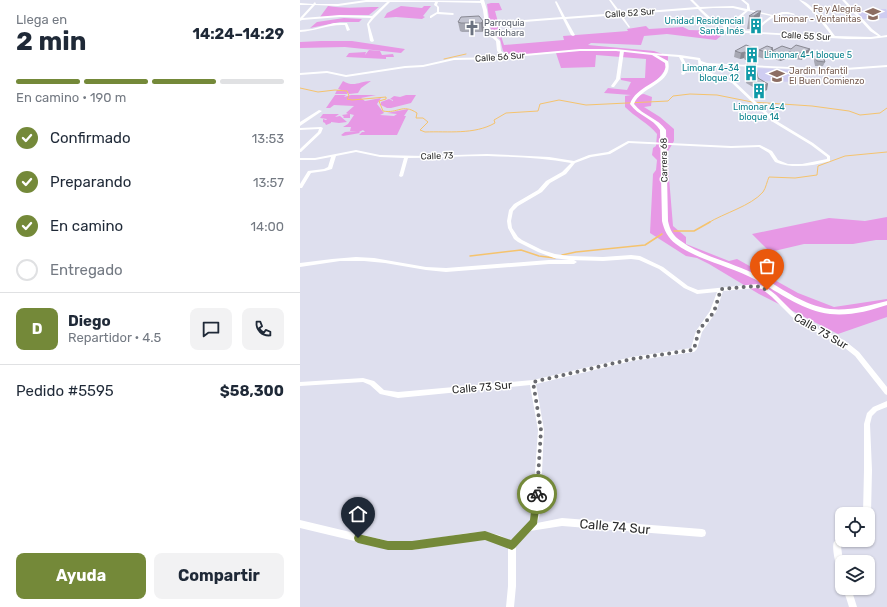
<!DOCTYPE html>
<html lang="es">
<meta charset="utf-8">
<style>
body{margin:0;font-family:Rubik,sans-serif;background:#f2f2f3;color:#1f2937;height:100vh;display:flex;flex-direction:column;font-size:15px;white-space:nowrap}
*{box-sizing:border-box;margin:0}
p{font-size:13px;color:#747a83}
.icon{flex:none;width:22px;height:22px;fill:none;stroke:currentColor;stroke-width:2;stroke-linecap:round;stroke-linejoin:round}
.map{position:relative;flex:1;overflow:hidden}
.details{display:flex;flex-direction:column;background:#fff;width:300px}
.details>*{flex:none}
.fabs{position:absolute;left:535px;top:507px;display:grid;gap:8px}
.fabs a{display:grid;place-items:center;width:40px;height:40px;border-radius:8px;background:#fff;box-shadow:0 1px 3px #0004;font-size:20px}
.pin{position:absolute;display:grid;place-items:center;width:34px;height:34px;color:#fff;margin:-41px -17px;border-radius:50% 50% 50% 0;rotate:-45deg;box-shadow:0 0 4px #0007}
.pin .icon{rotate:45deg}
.courier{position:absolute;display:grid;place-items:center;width:40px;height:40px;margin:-20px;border:3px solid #748939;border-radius:50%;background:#fff;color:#222;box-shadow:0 1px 5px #0007}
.overview em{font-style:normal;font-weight:700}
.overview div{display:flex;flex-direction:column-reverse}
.overview{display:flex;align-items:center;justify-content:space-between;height:68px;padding:0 16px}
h1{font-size:26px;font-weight:700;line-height:30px}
.bar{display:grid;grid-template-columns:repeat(4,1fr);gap:6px 4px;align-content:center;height:48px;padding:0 16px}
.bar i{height:5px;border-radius:3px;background:#e0e1e3}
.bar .current{background:#748939}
.bar p{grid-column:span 4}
.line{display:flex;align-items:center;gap:10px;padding:0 16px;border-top:1px solid #e0e1e3}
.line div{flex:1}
.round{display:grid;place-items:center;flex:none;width:42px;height:42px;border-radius:8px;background:#f2f2f3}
ol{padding:0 16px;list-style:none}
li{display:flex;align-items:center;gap:12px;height:44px}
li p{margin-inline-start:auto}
li .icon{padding:4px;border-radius:50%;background:#748939;color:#fff;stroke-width:4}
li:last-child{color:#747a83}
li i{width:22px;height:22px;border:2px solid #e0e1e3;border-radius:50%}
.cta{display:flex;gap:8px;margin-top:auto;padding:8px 16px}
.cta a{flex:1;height:46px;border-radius:8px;background:#748939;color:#fff;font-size:16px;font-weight:700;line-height:46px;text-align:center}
.cta a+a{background:#f2f2f3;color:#1f2937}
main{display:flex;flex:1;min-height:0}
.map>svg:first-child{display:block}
</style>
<main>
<section class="details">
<div class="overview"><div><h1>2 min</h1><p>Llega en</p></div><em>14:24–14:29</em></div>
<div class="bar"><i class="current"></i><i class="current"></i><i class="current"></i><i></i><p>En camino · 190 m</p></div>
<ol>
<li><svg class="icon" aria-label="check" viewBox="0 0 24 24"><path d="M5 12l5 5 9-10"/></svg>Confirmado<p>13:53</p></li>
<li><svg class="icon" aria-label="check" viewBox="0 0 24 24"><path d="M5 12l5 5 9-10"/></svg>Preparando<p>13:57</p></li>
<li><svg class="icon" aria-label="check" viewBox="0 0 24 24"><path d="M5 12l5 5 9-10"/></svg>En camino<p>14:00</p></li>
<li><i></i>Entregado</li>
</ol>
<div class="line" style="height:72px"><b class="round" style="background:#748939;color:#fff">D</b><div><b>Diego</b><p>Repartidor · 4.5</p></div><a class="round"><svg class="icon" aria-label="chat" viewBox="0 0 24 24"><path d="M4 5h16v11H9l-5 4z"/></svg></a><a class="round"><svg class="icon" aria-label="phone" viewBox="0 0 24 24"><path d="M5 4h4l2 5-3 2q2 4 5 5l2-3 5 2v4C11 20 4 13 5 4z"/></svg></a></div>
<div class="line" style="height:52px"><div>Pedido #5595</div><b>$58,300</b></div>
<div class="cta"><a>Ayuda</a><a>Compartir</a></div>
</section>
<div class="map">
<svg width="587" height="607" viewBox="0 0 587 607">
<rect width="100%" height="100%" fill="#dedfee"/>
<g fill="#cfcdf1">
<path d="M586,9L587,11V18L563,19L555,10Z"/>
<path d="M456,68L493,70L496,82L461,81Z"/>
</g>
<g fill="#e798e5">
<path d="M191,3H199L202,10L195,11L198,22L197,24L204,45L264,40L263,36L328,31L327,29L346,26L349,29L383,27L389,30L422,31L421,36L416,40L367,34L344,36L341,45L291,43L288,45L354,51L368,56C369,75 350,85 337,95L344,94L352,97L351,106L344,107L360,117L374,129V141L367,153L373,226L386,237V244L429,261L437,259L498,293L534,307L587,299V317L538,334L459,294L409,264L397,258L386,256L350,233L353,174L356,170L357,160L352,155L353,148L356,146L357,134C348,123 335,117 325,107V96L331,95L304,93L308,88L327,90L331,82L321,80V78H345L346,59L296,55L295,67L261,68L256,53C240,50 216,60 203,51L200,39L191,32L187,4Z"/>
<path d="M28,6C44,9 62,7 79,7L69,15H45L20,17Z"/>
<path d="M101,6L122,8L124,6H131L123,16L125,17L122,19L96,17L84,18L87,13Z"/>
<path d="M44,18L62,19L59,22H40L10,28L17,22Z"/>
<path d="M21,41H52L105,49L101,53L45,47L0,48V42Z"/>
<path d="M69,50L80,51L82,55L93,54L94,57H86V59L46,57L49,53L66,52L65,55Z"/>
<path d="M43,81C55,88 59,81 71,81L61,88L58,93L49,94L47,91V94H35L37,90L44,91L38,89Z"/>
<path d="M35,95H46L44,97L51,95H76L61,98L65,101L81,98L77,104L84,113L80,115L94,116L97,114L87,113L108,109V110L104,116H106L97,135H59L62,132H65L63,130L59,132L60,133L43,136L41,135L45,132L57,131H50L51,127H43L48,124L54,115L50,114V118H43L44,117L42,115L48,114L46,113L54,106L34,105L30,108H26Z"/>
<path d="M106,95H116L111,103L91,108H87L81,105V102L89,99L93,101V100L90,99L94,96L100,97Z"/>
<path d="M23,114H39L35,117L40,116L47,122L39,123L31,122V123L26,125L25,123L23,122V119L26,120L27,119L20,118Z"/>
<path d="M587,217V240H576L553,244H504L470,252L452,234L529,218L565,221Z"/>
</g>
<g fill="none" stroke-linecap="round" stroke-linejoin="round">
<g stroke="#f5c36d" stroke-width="1">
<path d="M144,59L166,54"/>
<path d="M0,88L18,92L35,90L47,91L49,96L47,99L52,100L86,97V99L79,101L83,111C98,114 102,103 117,113L116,118H123L128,122L120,130L125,132C148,131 174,135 195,123L194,120L206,113L238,111L240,104L259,100L286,105L368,101L373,96L390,94L417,95L452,102L512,106L549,111L560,115L580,113L587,108"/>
<path d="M408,223C424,213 451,206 463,192C466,188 467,181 469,177L495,178L517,175L518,166L545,156L587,152"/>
</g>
<g stroke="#f5c36d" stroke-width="1.5">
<path d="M374,231H394L410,222"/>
<path d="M262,255L276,252L345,245L362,234"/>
<path d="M170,256L221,250L239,256L255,258"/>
</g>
<g fill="#fff" fill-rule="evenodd">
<path d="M66,0L183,1L184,2L183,3L138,2L137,5L139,7V12L153,13L154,14L153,15L137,14L131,18H130V16L137,12V7L134,5L135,2H90L74,18L69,24L74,41L72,42L70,41L67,24L71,18L40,17L2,20L0,21V18L12,5H0V3L13,4L15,2L16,4H38ZM66,2H87L72,16L40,15L3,18L15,5L38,6Z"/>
<path d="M309,0H311L321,13L397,7L390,0H393L400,7L433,6L447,9V5L441,0H444L449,4L450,9V10L473,15L482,12H488L495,14L494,15C476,11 468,21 455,32L532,36L513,12L499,0C510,0 528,27 535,36L571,37L578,36L570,31L542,0H545L572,29L581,36L587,35V37L571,39H547L428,32L424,31L423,26L409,20L398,9L322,15L330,27L329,28L319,15L266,19L275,35L273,36L271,35L263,19L187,25L186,24L187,23L262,17L255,2L256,1L257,2L265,17L318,13ZM413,8H433L445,11L430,23L424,25L411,18L401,9ZM448,11L471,16L452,31L426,29V26L432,25Z"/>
<path d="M34,23H47L50,30L47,31L45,25C29,24 15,31 0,32V30L12,29Z"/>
<path d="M322,50L324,51L320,79L314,87H312L311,86L316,79L320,51Z"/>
<path d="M352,53L380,55L400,58L401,61L407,63L532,69L587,65V67L532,71L434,66L437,81L435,82L475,120L513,143L530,156V161C512,166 493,169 475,162L469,153L459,147L431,148L329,143L310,154L291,157L275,163L266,174L250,183L242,192L218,206L213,211L211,221L212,228L218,237L222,240L242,250L255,254L269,256L303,257L331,255L340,256L363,267L388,286L398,290L457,284L466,287L476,295L496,315L518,329L544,340L559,352L587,387V395L585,394L555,356L540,344L514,331L492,317L472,297L462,289L457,288L423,291L416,312L402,332L397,349L394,352L332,361L236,384L244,430L240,514L237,523L262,518L402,529L405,530L406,533L405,536L402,537L262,526L230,531L216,546V586L214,607H206L208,586V547L198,543L185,540L168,541L112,550L88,549L0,528V520L88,541L112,542L168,533L185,532L199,535L211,541L231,520L232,514L238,430L230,385L98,398L80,394L70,385L63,382L0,386V382L63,378L74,381L84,390L98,392L233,380L332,357L391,348L396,331L410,311L417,292L397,294L395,293L384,288L359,269L339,260L331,259L303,261L269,260L254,258L238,252L218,242L214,239L208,228L207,221L209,210L214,204L238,190L246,181L262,172L271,163C244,158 216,157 188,156C161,156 135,158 108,158L103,176L101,177L99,176L104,158L80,157L56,152L36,156L32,169L25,171L11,173L2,188H0V184L8,171L24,169L28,167L31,157L15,160H0V158H15L56,150L80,155L125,156L187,154L249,157L274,161L289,155L308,152L328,141L431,146L460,145L472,151L478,160L488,164H502L527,159V157L511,145L473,122L432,83L399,71L398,60L383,58L388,67L385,74L383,75L381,74L384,67L379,57L353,55L351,54ZM402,64L407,65L431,66L433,80L431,81L402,69Z"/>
<path d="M214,55L216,56L215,57L199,59L154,60L123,67L105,68L46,77L27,73L0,75V73L27,71L46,75L105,66L123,65L154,58L199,57Z"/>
<path d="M19,110L22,111L0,126V122Z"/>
<path d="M21,127L23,128L21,133L1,152H0V149L18,132L19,129L0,130V128Z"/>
<path d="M56,257L74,258L126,267L146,268L249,260H274L277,262L274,264H249L146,272L126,270L85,263L64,261H40L0,267V263L32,259Z"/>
<path d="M587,401V407L577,411L572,416L570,424L572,470L571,514L570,516L568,517V514H563L564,470V424L567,413L573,407Z"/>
<path d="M542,536V540H546L541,546L543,562H542V576L539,575C537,569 531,548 534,542C536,540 539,538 542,536Z"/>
<path d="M543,588H551L557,607H549Z"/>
</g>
<path fill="#fff" fill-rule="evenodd" d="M180,0H184L187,10L190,32L200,41L201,51L205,54L214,55L280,49H316L353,53L368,61C374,84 341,86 334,104C343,116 358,118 366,130L368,221C370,230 373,236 381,241C401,256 430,262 453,273C479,285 500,305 530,309C549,311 568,306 587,301V305C569,311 550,316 530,314C498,310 476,289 448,276C425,265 396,259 376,244C368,238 364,230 362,221L360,130C353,118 338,116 330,104C336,86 362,83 365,69C366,67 365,65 365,63L352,55L316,51H280L214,57L203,56L197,51L196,41L186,32L183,10Z"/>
</g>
<g fill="#a7a8b3">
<path d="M457,11L458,24L452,29H447L449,16Z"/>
<path d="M179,16L184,30L182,32H162L160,31L158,22Z"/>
<path d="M482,46L508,55L501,60L489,58L480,61L471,58V56L465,59L458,57L459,50L473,48V51Z"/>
<path d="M456,49L455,55L445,60L444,58L440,59L434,57L435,51Z"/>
<path d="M515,56L525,62L523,66H515L514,61Z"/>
<path d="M447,62L458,78L467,90L458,93L453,90V87L446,83L448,76L446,68Z"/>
</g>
<g fill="#888892">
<path d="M461,11L458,24L452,29L454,16Z"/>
<path d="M183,21L184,30L182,32L181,23Z"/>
<path d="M473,48V52L472,51L471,56L465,59L466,52Z"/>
<path d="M456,49L455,55L445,60L446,54Z"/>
<path d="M510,49L508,55L501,60L502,53Z"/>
<path d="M445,52L444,58L440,59L441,53Z"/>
<path d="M490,52L489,58L480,61L481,54Z"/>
<path d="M468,84L467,90L458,93L459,86Z"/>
</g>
<g fill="#c2c3d0" stroke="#888892">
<path d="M457,11H461L454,16H449Z"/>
<path d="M179,16L183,21L181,23H161L158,22L161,17Z"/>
<path d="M446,45L456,49L446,54L445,52L441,53L435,51Z"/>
<path d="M496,45L510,49L502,53L490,52L481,54L472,51L482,46L491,49Z"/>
<path d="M467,46L473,48L466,52L459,50Z"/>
<path d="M515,56L523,57L525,62L517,61Z"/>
<path d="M447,62H455L458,78L468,84L459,86L454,83H457L447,77L450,74Z"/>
</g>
<path fill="#748939" d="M237,490L241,494L237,524L215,548L212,550L185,540L112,550H88L58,543L55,541L54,538L55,535L58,534L88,541H112L185,531L211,540L230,520L233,494Z"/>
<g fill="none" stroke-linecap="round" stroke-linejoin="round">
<path stroke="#6a6b70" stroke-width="4" stroke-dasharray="0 7.2" d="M237,494L241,430L233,382L332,359L392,350L394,349L399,330L414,312L421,289L457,286L467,290"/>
</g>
<defs>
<g id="school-bare" transform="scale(1.2)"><path d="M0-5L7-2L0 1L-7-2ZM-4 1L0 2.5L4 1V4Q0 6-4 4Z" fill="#8d6e63" stroke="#fff" stroke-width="2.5" paint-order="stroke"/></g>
<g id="building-bare" transform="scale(1.2)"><path d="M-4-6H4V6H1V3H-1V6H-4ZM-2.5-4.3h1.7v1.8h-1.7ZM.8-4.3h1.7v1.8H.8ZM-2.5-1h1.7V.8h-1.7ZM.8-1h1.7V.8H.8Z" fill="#0f9aa8" stroke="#fff" stroke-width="2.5" paint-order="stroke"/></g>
<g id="church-bare" transform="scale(1.2)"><path d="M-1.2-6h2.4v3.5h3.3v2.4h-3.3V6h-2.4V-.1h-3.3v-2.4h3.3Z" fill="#6b7280" stroke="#fff" stroke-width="2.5" paint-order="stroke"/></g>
</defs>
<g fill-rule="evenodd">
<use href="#school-bare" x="573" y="14"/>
<use href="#building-bare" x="456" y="26"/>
<use href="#church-bare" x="172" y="28"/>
<use href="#building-bare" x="452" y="55"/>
<use href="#building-bare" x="451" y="73"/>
<use href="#school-bare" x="477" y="76"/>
<use href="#building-bare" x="459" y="91"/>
</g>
<g text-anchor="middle" stroke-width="3" stroke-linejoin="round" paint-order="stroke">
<g font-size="9" fill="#785e54" stroke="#fff" text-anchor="end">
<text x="561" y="12">Fe y Alegría<tspan x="561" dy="10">Limonar - Ventanitas</tspan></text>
<text x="489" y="74" text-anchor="start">Jardin Infantil<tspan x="489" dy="10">El Buen Comienzo</tspan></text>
</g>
<g font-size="9" fill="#2c2c2c" stroke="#fff">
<text transform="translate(330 13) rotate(-4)" y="3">Calle 52 Sur</text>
<text transform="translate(506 36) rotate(3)" y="3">Calle 55 Sur</text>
<text transform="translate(200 57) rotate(-4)" y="3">Calle 56 Sur</text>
<text transform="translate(137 156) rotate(-2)" y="3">Calle 73</text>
<text transform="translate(364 160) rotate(-91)" y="3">Carrera 68</text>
</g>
<g font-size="9" fill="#0d838f" stroke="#fff" text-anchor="end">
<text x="444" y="24">Unidad Residencial<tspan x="444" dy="10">Santa Inés</tspan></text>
<text x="464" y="58" text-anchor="start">Limonar 4-1 bloque 5</text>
<text x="439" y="71">Limonar 4-34<tspan x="439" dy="10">bloque 12</tspan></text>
<text x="459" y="110" text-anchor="middle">Limonar 4-4<tspan x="459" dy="10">bloque 14</tspan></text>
</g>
<g font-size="9" fill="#5b616d" stroke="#fff" text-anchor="start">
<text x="184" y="26">Parroquia<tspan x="184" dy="10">Barichara</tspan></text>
</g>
<g font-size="11" fill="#2c2c2c" stroke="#fff">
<text transform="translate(521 331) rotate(30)" y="4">Calle 73 Sur</text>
<text transform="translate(182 387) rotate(-5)" y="4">Calle 73 Sur</text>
</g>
<g font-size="13" fill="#2c2c2c" stroke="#fff">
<text transform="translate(315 526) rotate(5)" y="5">Calle 74 Sur</text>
</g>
</g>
</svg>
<div class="fabs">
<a><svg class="icon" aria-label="locate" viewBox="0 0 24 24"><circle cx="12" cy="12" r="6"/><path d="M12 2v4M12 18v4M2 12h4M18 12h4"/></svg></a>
<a><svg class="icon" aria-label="layers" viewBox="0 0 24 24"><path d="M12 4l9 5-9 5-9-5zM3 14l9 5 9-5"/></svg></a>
</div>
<div class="pin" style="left:467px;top:290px;background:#ea580c"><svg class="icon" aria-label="bag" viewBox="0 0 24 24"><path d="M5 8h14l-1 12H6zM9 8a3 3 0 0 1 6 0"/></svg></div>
<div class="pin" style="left:58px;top:538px;background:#1f2937"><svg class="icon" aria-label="home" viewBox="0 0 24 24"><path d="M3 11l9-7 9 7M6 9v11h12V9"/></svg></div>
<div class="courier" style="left:237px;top:494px"><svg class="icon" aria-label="bike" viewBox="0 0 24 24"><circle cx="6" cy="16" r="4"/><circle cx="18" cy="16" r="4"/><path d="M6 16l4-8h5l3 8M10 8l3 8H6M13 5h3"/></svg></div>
</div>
</main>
